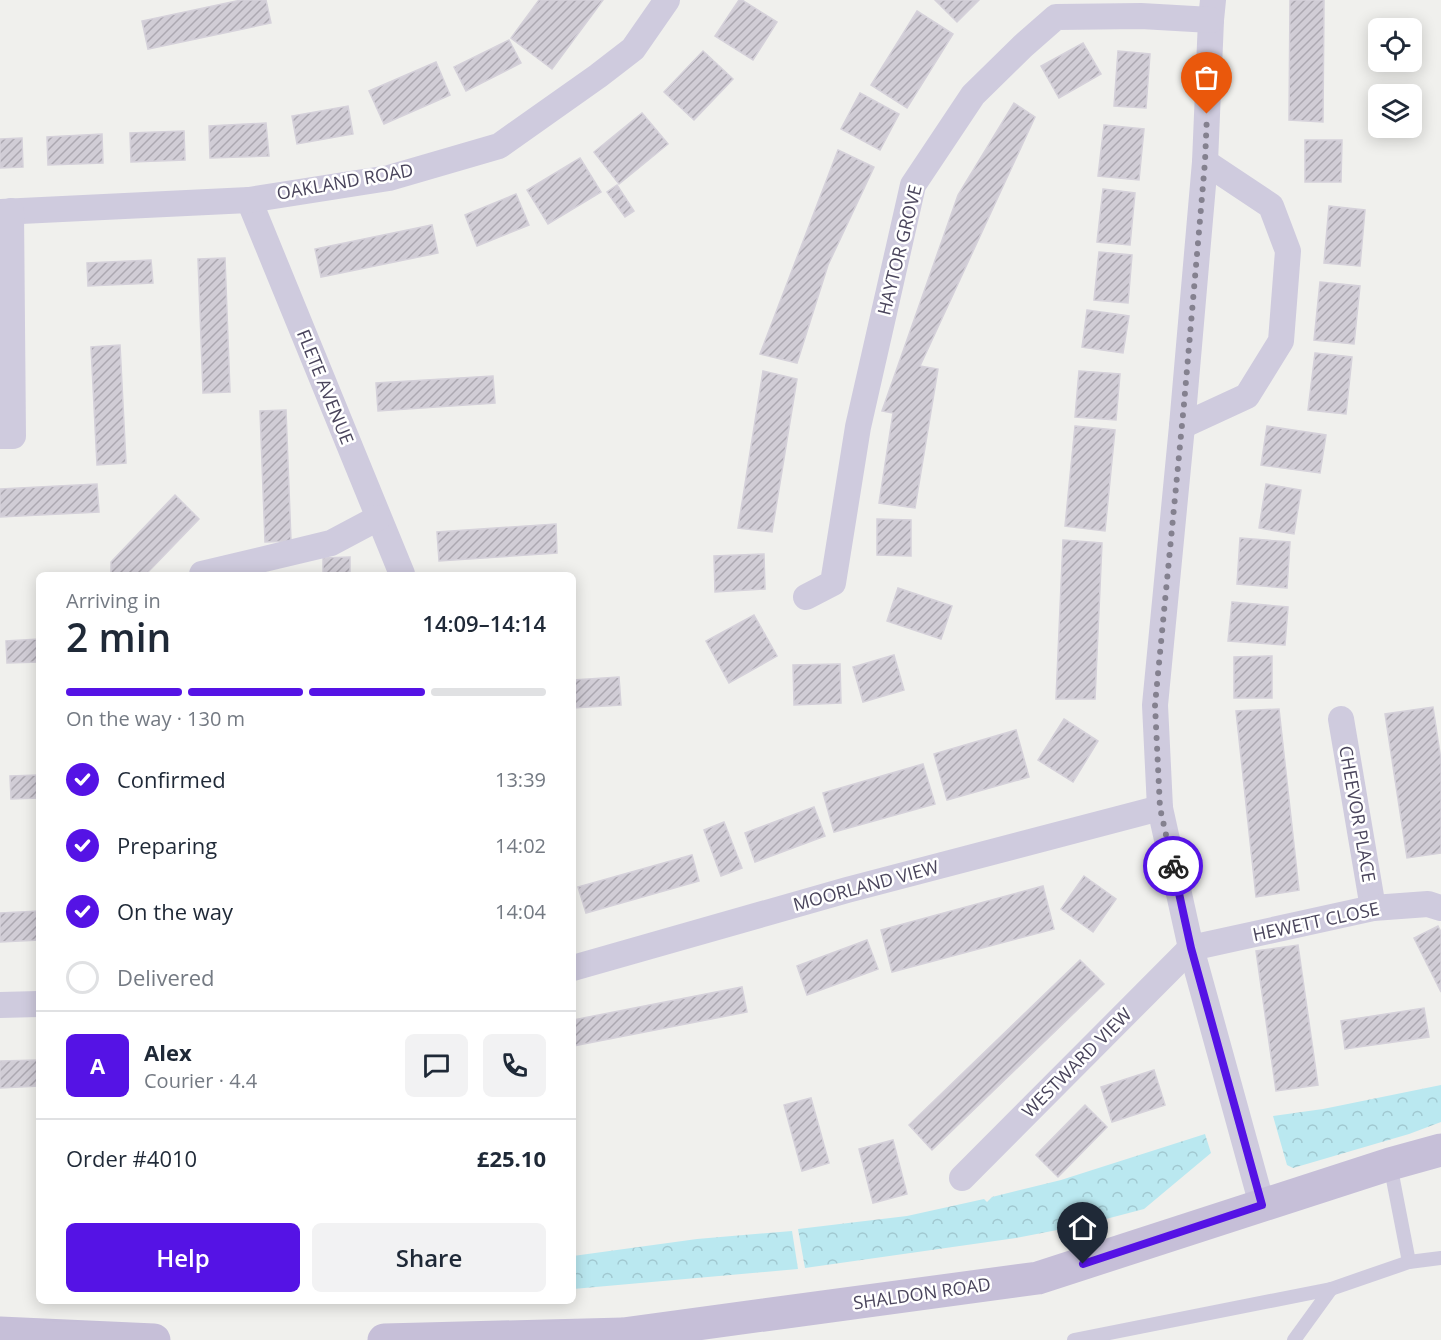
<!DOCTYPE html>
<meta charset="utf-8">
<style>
body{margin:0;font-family:"Open Sans",sans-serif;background:#f2f2f3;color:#1f2937;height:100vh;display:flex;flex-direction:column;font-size:22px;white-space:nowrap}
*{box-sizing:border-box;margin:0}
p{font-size:20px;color:#747a83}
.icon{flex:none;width:33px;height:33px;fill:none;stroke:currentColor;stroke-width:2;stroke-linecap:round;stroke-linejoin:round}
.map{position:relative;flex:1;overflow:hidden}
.drawer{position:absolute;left:36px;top:572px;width:540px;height:732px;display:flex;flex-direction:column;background:#fff;border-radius:9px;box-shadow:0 3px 15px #0003}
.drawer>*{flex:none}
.buttons{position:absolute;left:1368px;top:18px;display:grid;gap:12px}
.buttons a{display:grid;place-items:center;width:54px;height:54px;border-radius:9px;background:#fff;box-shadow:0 3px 15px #0003;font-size:30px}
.pin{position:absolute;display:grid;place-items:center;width:51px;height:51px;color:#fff;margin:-62px -26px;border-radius:50% 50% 50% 0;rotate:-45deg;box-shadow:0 0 6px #0007}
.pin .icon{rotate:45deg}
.courier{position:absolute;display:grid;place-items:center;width:60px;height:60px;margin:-30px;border:4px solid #5513e5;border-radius:50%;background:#fff;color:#222;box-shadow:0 2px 8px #0007}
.summary em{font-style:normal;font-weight:600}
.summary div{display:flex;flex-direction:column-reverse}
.summary{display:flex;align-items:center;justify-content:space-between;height:102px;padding:0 30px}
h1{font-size:39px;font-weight:600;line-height:45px}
.bar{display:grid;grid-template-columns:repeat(4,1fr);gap:9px 6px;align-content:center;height:72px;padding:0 30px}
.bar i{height:8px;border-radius:4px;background:#e0e1e3}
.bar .on{background:#5513e5}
.bar p{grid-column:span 4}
.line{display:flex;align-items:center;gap:15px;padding:0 30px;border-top:2px solid #e0e1e3}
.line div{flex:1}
.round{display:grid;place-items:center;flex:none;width:63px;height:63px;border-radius:9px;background:#f2f2f3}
ol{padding:0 30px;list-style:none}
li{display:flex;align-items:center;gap:18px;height:66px}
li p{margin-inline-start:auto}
li .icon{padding:6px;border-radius:50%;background:#5513e5;color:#fff;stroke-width:4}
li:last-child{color:#747a83}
li i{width:33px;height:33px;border:3px solid #e0e1e3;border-radius:50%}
.cta{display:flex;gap:12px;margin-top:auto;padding:12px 30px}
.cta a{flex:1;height:69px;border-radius:9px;background:#5513e5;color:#fff;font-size:24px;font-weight:600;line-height:69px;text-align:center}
.cta a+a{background:#f2f2f3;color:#1f2937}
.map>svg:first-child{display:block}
</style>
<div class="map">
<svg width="1441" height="1340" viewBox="0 0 1441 1340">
<defs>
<pattern id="forest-crowns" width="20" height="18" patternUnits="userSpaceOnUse" patternTransform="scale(1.5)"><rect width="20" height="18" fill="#bae8f0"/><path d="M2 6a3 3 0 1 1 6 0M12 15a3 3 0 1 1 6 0" fill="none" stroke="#a1c8d0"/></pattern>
<pattern id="building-hatch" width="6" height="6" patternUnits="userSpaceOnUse" patternTransform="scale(1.5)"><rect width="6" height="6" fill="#d1cdd6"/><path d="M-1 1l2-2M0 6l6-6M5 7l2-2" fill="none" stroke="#aca8b1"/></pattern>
</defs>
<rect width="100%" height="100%" fill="#f0f0ed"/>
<g fill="url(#forest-crowns)">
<path d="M1441,1085V1122L1409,1134L1293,1168L1287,1165L1273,1116L1323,1109Z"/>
<path d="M1205,1134L1211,1153L1144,1209L1083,1225L1016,1238L805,1268L798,1229L907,1216L984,1199L987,1202L992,1197L1061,1180Z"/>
<path d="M792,1231L798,1269L573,1289V1256L697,1239Z"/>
<path d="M76,1301H441L231,1303H99Z"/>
</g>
<g fill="url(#building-hatch)" stroke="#d5d1da" stroke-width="1.5">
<path d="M241,0H266L271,23L148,49L142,21Z"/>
<path d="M539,0H603L552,69L511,38Z"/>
<path d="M739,0H742L777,22L753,60L715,36Z"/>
<path d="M935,0H979L957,22Z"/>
<path d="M1290,0H1324L1323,122L1289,120Z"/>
<path d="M917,11L953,34L907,108L871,85Z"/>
<path d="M509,40L521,63L466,91L454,67Z"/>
<path d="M1083,43L1101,74L1059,98L1041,66Z"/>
<path d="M703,51L733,79L694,120L664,92Z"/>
<path d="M1118,51L1150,54L1146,108L1114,106Z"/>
<path d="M436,62L450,95L384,124L369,91Z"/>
<path d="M860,93L899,114L880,150L841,129Z"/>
<path d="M1014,103L1035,117L920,366L938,369L915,508L879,503L893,413L882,411L958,195Z"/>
<path d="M348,106L353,134L297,144L292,116Z"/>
<path d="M642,113L668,144L619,184L594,152Z"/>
<path d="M266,123L269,156L210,158L209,126Z"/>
<path d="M1104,125L1144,129L1139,180L1098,176Z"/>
<path d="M184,131L185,160L131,162L130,133Z"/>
<path d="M102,134L103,163L48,165L47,137Z"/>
<path d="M22,138L23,167L0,168V139Z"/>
<path d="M1305,140H1342L1341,182H1305Z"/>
<path d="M838,150L874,167L828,265L797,363L760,354Z"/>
<path d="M580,158L601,192L548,224L527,190Z"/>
<path d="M617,185L634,211L625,217L607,192Z"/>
<path d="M1103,189L1135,193L1130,245L1097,242Z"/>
<path d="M516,194L529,225L477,246L465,215Z"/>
<path d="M1329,206L1365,210L1360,266L1324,263Z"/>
<path d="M432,225L438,253L321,277L315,249Z"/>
<path d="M1099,252L1132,255L1128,303L1094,300Z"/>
<path d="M225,258L230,392L203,393L198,259Z"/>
<path d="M151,260L153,283L88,286L87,263Z"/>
<path d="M1320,282L1360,286L1354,344L1314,340Z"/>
<path d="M1087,310L1129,316L1123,353L1082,347Z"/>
<path d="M120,345L126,463L97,465L91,347Z"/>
<path d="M1315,353L1352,357L1346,414L1308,410Z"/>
<path d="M763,371L797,379L772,532L738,528Z"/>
<path d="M1079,371L1120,374L1116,420L1075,417Z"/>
<path d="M493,376L495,403L378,411L376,383Z"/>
<path d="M286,410L291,541L265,542L260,411Z"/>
<path d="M1075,426L1115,430L1105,531L1065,526Z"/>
<path d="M1267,426L1326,435L1320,473L1261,465Z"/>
<path d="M97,484L99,512L0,517V489Z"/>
<path d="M1266,484L1301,490L1294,534L1259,528Z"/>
<path d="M175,495L199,519L146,574H111V562Z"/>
<path d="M877,519L911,520V556L877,555Z"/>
<path d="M556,524L557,553L439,561L437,532Z"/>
<path d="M1240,538L1290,542L1287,588L1237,584Z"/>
<path d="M1063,540L1102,543L1095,699H1056Z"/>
<path d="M764,554L765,589L715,592L714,556Z"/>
<path d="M350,557V574H323V558Z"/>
<path d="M898,588L952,606L941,639L887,621Z"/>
<path d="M1232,602L1288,607L1285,645L1228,641Z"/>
<path d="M754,615L777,656L729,683L706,641Z"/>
<path d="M39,639V662L7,663L6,641Z"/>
<path d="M894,655L904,690L863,702L853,667Z"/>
<path d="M1272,656V698H1234V657Z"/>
<path d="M840,664L841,703L794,705L793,665Z"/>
<path d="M619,677L621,705L573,708V680Z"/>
<path d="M1433,707L1441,760V853L1407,858L1385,714Z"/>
<path d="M1279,709L1299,890L1256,897L1236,711Z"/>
<path d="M1064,719L1098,741L1073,782L1038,760Z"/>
<path d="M1016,730L1029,777L947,800L934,754Z"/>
<path d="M923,764L935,804L834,832L823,793Z"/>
<path d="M39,775V798L11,799L10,776Z"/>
<path d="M814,807L825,836L755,862L745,833Z"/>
<path d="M724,822L742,868L721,876L704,830Z"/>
<path d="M692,855L699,881L586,913L578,887Z"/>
<path d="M1084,876L1116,899L1093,932L1061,909Z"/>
<path d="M1043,886L1054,929L892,972L881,930Z"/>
<path d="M39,911V940L0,942V913Z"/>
<path d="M1438,926L1441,932V992L1414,938Z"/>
<path d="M867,940L878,969L807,995L797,966Z"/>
<path d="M1298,945L1318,1085L1276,1091L1256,951Z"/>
<path d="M1080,960L1104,984L932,1150L909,1125Z"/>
<path d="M742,987L747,1012L573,1046V1020Z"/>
<path d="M1424,1008L1429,1037L1345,1049L1341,1021Z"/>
<path d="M39,1060V1086L0,1088V1061Z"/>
<path d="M1154,1070L1165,1105L1112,1122L1101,1087Z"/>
<path d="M811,1098L829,1163L802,1171L784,1105Z"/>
<path d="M1085,1105L1107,1127L1058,1177L1036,1155Z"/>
<path d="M893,1140L907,1194L873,1203L859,1149Z"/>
</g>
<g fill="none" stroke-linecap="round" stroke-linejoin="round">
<g stroke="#cfcbde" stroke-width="14">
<path d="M1390,1164L1409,1262"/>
<path d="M1074,1340L1331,1289L1409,1262L1441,1258"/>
<path d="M1294,1340L1331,1289"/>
</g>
<g stroke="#cfcbde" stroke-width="26">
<path d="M1213,0L1211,20L1205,162L1182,426L1155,705L1160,808L1191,948L1262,1205"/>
<path d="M249,200L402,574"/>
<path d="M0,212L249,200L389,178L499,146L598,76L633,49L667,0"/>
<path d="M1182,426L1247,396L1281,341L1288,251L1271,206L1205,162"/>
<path d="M0,436H13L11,211"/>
<path d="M202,574L331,543L378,518"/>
<path d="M806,597L833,583L858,427L913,185L973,95L1023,46L1056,17L1141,16L1211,20"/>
<path d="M1341,719L1373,908"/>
<path d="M573,968L847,890L1160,808"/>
<path d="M0,1005L39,1004"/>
<path d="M962,1178L1191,948L1373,908L1428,904L1441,908"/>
</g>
<g stroke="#c6bfd8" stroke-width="33">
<path d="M0,1333L154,1340"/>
<path d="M384,1340L623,1334L1038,1278L1390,1164L1441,1150"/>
</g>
</g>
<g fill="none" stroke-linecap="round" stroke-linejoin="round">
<path stroke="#84818f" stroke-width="6" stroke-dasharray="0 10.8" d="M1173,866L1160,808L1155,705L1184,404L1205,162L1207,114"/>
<path stroke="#5513e5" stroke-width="8" d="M1083,1264L1262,1205L1191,948L1173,866"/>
</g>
<g text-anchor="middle" stroke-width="5" stroke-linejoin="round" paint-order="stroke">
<g font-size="18" fill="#4a455c" stroke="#fff">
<text transform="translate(345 182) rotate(-10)" y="6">OAKLAND ROAD</text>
<text transform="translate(900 250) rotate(-76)" y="6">HAYTOR GROVE</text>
<text transform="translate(325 387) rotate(68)" y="6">FLETE AVENUE</text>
<text transform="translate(1357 814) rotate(80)" y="6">CHEEVOR PLACE</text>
<text transform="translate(866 886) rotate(-15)" y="6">MOORLAND VIEW</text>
<text transform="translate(1316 922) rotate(-12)" y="6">HEWETT CLOSE</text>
<text transform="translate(1077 1063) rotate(-45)" y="6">WESTWARD VIEW</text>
<text transform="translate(922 1294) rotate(-8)" y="6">SHALDON ROAD</text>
</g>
</g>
</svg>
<div class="buttons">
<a><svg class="icon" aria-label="locate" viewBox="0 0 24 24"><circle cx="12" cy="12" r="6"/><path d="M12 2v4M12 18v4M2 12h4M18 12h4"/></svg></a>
<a><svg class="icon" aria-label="layers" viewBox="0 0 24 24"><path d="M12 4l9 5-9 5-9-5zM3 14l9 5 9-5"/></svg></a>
</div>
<div class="pin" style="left:1207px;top:114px;background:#ea580c"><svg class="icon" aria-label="bag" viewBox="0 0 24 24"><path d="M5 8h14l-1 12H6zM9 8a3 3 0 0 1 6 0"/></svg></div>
<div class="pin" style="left:1083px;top:1264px;background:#1f2937"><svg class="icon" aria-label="home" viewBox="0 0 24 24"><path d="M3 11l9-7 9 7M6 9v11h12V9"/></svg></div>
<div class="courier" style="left:1173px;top:866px"><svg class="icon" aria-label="bike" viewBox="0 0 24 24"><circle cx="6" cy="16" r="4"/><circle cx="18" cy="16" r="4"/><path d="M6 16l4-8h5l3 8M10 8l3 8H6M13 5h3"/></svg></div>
<section class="drawer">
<div class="summary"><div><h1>2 min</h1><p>Arriving in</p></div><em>14:09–14:14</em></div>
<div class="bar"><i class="on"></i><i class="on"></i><i class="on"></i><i></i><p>On the way · 130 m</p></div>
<ol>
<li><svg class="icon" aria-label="check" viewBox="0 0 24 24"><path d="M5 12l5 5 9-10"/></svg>Confirmed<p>13:39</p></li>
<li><svg class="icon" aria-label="check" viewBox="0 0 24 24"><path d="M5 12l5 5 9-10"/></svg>Preparing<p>14:02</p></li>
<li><svg class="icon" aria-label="check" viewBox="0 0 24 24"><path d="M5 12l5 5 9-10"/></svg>On the way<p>14:04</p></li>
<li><i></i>Delivered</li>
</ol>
<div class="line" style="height:108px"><b class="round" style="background:#5513e5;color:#fff">A</b><div><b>Alex</b><p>Courier · 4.4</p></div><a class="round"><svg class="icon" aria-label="chat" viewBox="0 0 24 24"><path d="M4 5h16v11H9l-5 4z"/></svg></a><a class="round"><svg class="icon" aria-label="phone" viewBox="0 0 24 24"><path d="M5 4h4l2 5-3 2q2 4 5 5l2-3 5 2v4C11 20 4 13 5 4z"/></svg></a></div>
<div class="line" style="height:78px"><div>Order #4010</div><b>£25.10</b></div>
<div class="cta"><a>Help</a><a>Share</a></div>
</section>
</div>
